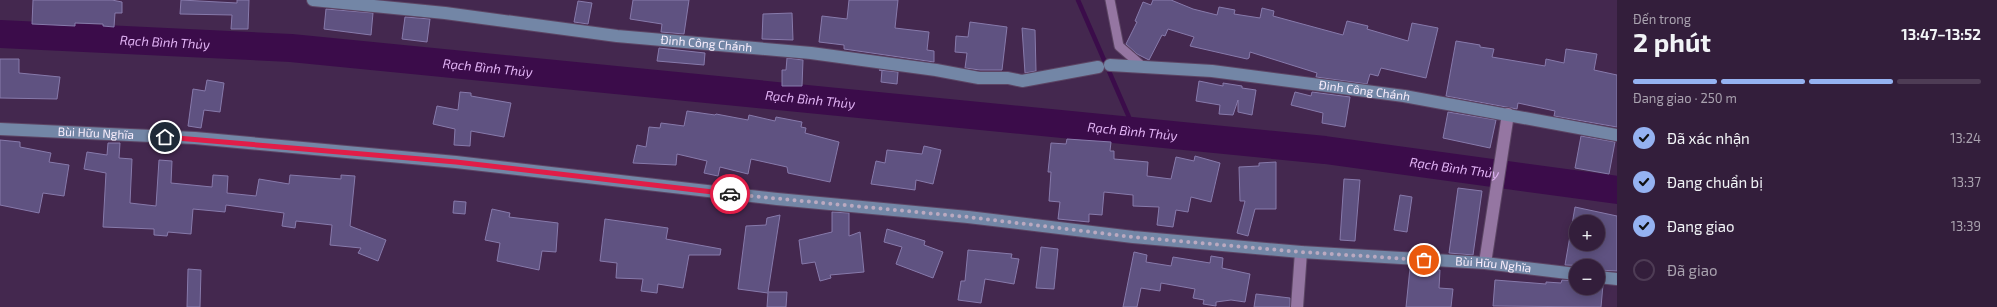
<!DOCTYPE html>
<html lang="vi">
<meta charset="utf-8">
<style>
body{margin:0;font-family:"Exo 2",sans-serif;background:#3e2b46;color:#f1f3f6;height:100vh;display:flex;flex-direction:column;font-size:15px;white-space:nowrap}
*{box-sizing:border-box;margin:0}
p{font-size:13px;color:#a9a2af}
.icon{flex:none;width:22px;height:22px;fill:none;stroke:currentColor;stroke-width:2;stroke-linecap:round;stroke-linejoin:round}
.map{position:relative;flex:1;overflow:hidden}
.sheet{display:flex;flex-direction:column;background:#331e3b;width:380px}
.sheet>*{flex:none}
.controls{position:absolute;left:1569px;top:215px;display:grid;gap:8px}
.controls a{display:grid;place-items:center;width:36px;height:36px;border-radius:50%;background:#331e3b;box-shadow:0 2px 10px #0003,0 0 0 1px #4e3c55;font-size:20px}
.pin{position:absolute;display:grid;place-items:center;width:34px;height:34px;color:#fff;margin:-17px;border:2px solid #fff;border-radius:50%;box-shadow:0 1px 4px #0007}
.courier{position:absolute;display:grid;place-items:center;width:40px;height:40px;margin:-20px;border:3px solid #e11d48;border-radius:50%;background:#fff;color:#222;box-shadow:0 1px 5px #0007}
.head em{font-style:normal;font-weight:700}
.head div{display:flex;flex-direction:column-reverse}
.head{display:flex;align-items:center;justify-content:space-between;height:68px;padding:0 16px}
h1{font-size:26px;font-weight:700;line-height:30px}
.bar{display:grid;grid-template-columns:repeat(4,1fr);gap:6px 4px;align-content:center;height:48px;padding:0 16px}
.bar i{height:5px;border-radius:3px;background:#4e3c55}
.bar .on{background:#95b2f1}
.bar p{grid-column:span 4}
ol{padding:0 16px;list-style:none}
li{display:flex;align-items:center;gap:12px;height:44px}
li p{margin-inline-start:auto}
li .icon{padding:4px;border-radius:50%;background:#95b2f1;color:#111;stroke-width:4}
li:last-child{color:#a9a2af}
li i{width:22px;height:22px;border:2px solid #4e3c55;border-radius:50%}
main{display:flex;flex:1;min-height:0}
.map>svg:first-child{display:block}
</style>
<main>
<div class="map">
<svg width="1617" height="307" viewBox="0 0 1617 307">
<rect width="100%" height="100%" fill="#44284f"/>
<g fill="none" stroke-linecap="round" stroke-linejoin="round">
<path stroke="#3b0c4a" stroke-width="4.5" d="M1078,0L1135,131"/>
<path stroke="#3b0c4a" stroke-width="28" id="s1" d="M0,34L291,48L1325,150L1617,190"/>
</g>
<g fill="#5f5281" stroke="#877aab" fill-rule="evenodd">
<path d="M33,0H112L122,2V13H115L114,27L103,26V24L75,23V26L32,24Z"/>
<path d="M181,0L237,3V0H249L248,29H231L232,15L180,14Z"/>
<path d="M633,0H689L684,34L661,32L662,24L630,19Z"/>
<path d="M849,0H898L895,28L929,32L927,50L934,51V62L844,49V45L819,42L822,16L847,19Z"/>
<path d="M1153,0H1171L1193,9L1217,15L1219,7L1235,10L1234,14L1260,18L1262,8L1274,11L1273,16L1343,35L1347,21L1368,26L1367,29L1408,41L1412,23L1438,28L1426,78L1381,68L1378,76L1370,74L1367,84L1316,77L1317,73L1250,52L1249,58L1247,59L1190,46L1194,37L1168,29L1165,36L1162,35L1149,60L1137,54L1126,44L1137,22L1135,21L1143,2L1151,5Z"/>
<path d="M578,1L592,3L588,24L574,22Z"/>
<path d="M326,9L373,13L371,35L324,29Z"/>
<path d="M792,13L793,40L762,39L763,14Z"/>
<path d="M405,17L430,19L427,42L402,39Z"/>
<path d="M970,22L1007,27L1002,70H980L965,68L967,53L955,52L956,36L968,37Z"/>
<path d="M1022,28L1035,30L1036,71L1025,73Z"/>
<path d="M1456,41L1480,45V47L1494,49L1492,57L1545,66L1546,59L1564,63L1566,49L1597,54L1594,70L1617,75V127L1554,116L1555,111L1518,103L1517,109L1446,96Z"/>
<path d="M659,48L705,53L704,65L657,61Z"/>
<path d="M787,58L803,60L802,86H782V70H786Z"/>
<path d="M0,59H19V73L60,77L57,99L0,98Z"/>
<path d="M879,70L898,72L897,84L881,82L882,70Z"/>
<path d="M207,80L224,83L220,112L204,110L201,128L188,126L193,89L205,91Z"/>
<path d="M1199,81L1223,86V83L1242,86V88L1256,90L1252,115L1238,112V100L1233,115L1219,114L1220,105L1196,101Z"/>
<path d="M460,92L471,93V96L511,103L504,137L471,131L470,146L454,145L455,129L433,124L437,106L458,110Z"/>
<path d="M1295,92L1311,96L1312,92L1350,97L1345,127L1322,123L1323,113L1291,105Z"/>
<path d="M687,111L715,115L716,114L748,120L749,115L775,121L776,117L802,122L801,127L806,128L805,133L839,142L830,182L788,173L787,167L751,159L748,174L720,167L718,176L704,173L707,161L677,154L676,165L633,163L637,145L646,147L649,127L660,128L661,123L684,126Z"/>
<path d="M1448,112L1496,120L1490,148L1443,138Z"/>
<path d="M1581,136L1615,142L1609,174L1575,168Z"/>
<path d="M1067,139L1111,142L1110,151H1114V159L1148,162L1147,176L1171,179L1176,157L1194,161L1195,156L1220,163L1211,202L1191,197L1188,212L1176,210L1173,227L1157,225L1159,207L1133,206V195L1104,192L1102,215L1089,214V222L1058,219L1060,202L1049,201L1051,172H1048L1051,143L1066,144Z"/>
<path d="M0,140L20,142V147L51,153L49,162L69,165L64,196L43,193L39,213L0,205Z"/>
<path d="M108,143H120L119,158L132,159L130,203L156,206L159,160L172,161L171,183L212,187L213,175L228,176L227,193L256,196L259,179L289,184L290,175L341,179V175L355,176L350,226L386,240L378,261L358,253L361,248L330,245L332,225L296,221L295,228L282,226L284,213L226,205L225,212L193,209L191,234L168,232L167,236L154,235V229L103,227L106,173L84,169L87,152L107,155Z"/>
<path d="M924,146L941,150L933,184L916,180L915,190L871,184L876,161L885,163L887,150L922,154Z"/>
<path d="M1276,162V209H1255L1248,236L1237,233L1245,201H1240L1239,167L1259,166V163Z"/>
<path d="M1344,179L1360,180L1355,241L1340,240Z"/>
<path d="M1458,188L1482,191L1473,255L1449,253Z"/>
<path d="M1400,195L1412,197L1407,232L1394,230Z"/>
<path d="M454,201L466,202L465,214L453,213Z"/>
<path d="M1575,207L1617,216V271L1598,270V266L1565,265ZM1576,222H1598V244H1576Z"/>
<path d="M492,209L510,213L509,217L558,223L556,252L542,251L539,270L497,261L500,243L485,240Z"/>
<path d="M832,212L849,213V236L860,232L864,272L830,275L831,278L820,281L815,262L802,264L799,240L832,232Z"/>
<path d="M780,215L768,292H787L786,307H767L768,293L738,289L746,226L766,225L767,218Z"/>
<path d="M605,219L668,228L666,239L721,249L720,255H689L683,288L658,284L657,293L641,291L643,279L616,278L617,263L600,261Z"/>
<path d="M887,229L925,241L924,245L943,252L933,278L896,264L902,247L884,242Z"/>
<path d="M1041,247L1058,249L1054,289L1036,288Z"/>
<path d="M968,250L1012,254L1011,258L1019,259L1014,284L985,279L981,303L958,300L961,281H965Z"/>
<path d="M1134,252L1147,255L1146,262L1171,266L1173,257L1210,263L1211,256L1223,258L1222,268L1250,274L1245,302L1231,300L1216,302V306L1203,304L1204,300L1193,298L1195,289L1161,283L1160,291L1141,288L1137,307H1123Z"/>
<path d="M1410,268L1440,270L1439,288L1453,289L1451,307H1406Z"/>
<path d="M188,269L201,270L200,307H187Z"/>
<path d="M1495,280L1546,284V282L1561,283L1562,280L1576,281V288H1598V285H1603L1601,307L1493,306Z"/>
<path d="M1256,294L1290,298V307H1254Z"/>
</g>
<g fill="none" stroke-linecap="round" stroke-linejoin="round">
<g stroke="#5c4564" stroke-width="11">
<path id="lane" d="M1110,0L1119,46L1142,66"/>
</g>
<g stroke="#5c4564" stroke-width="14">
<g id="street">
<path d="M1485,263L1508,114"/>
<path d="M1297,307L1301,252"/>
</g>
</g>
<g stroke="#5c4564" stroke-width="14">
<g id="secondary">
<path id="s2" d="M313,0L445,13L617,36L811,53L936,70L979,78H1008L1022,81L1098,67"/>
<path id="s3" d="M1110,65L1212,71L1404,96L1617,135"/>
<path id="s4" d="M0,129L195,138L456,162L777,199L968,217L1133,237L1301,252L1485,263L1576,274"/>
<path d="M1598,277L1617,279"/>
</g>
</g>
<use href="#lane" stroke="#9576a2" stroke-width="9"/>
<use href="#street" stroke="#9576a2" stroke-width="12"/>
<use href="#secondary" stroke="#7386a6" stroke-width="12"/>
</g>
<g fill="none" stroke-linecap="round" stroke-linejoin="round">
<path stroke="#baa9c0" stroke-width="4" stroke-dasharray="0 7.2" d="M730,194L968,217L1133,237L1301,252L1424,260"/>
<path stroke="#e11d48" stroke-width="5" d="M165,137L456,162L730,194"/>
</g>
<g text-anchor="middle" stroke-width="3.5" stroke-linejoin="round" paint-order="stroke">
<g font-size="12" fill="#f9eefd" stroke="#241829">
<text dy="4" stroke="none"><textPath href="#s2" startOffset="396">Đinh Công Chánh</textPath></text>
<text dy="4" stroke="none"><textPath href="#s3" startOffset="256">Đinh Công Chánh</textPath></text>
<text dy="4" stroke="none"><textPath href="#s4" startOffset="96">Bùi Hữu Nghĩa</textPath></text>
<text dy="4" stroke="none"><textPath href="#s4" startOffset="1500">Bùi Hữu Nghĩa</textPath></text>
</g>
<g font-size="13" font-style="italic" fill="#e1b3f4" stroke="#241829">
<text dy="5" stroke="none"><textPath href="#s1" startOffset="165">Rạch Bình Thủy</textPath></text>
<text dy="5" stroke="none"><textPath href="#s1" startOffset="489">Rạch Bình Thủy</textPath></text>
<text dy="5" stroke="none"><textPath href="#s1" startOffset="813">Rạch Bình Thủy</textPath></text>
<text dy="5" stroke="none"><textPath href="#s1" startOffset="1137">Rạch Bình Thủy</textPath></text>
<text dy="5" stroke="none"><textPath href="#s1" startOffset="1461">Rạch Bình Thủy</textPath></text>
</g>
</g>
</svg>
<div class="controls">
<a>+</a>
<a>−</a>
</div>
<div class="pin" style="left:1424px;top:260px;background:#ea580c"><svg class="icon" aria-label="bag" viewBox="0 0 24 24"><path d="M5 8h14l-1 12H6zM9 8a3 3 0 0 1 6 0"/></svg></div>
<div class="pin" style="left:165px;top:137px;background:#1f2937"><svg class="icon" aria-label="home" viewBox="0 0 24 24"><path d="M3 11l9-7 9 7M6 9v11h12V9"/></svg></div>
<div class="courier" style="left:730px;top:194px"><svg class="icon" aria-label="car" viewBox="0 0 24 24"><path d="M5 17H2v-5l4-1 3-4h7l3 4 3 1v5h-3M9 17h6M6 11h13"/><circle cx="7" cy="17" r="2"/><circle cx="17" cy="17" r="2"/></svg></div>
</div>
<section class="sheet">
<div class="head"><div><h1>2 phút</h1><p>Đến trong</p></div><em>13:47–13:52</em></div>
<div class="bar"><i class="on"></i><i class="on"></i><i class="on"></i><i></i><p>Đang giao · 250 m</p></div>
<ol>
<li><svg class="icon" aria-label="check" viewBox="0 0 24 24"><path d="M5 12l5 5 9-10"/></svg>Đã xác nhận<p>13:24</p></li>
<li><svg class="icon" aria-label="check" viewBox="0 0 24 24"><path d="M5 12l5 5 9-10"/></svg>Đang chuẩn bị<p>13:37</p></li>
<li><svg class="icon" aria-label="check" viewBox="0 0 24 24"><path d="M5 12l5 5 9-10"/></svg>Đang giao<p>13:39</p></li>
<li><i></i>Đã giao</li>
</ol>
</section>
</main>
